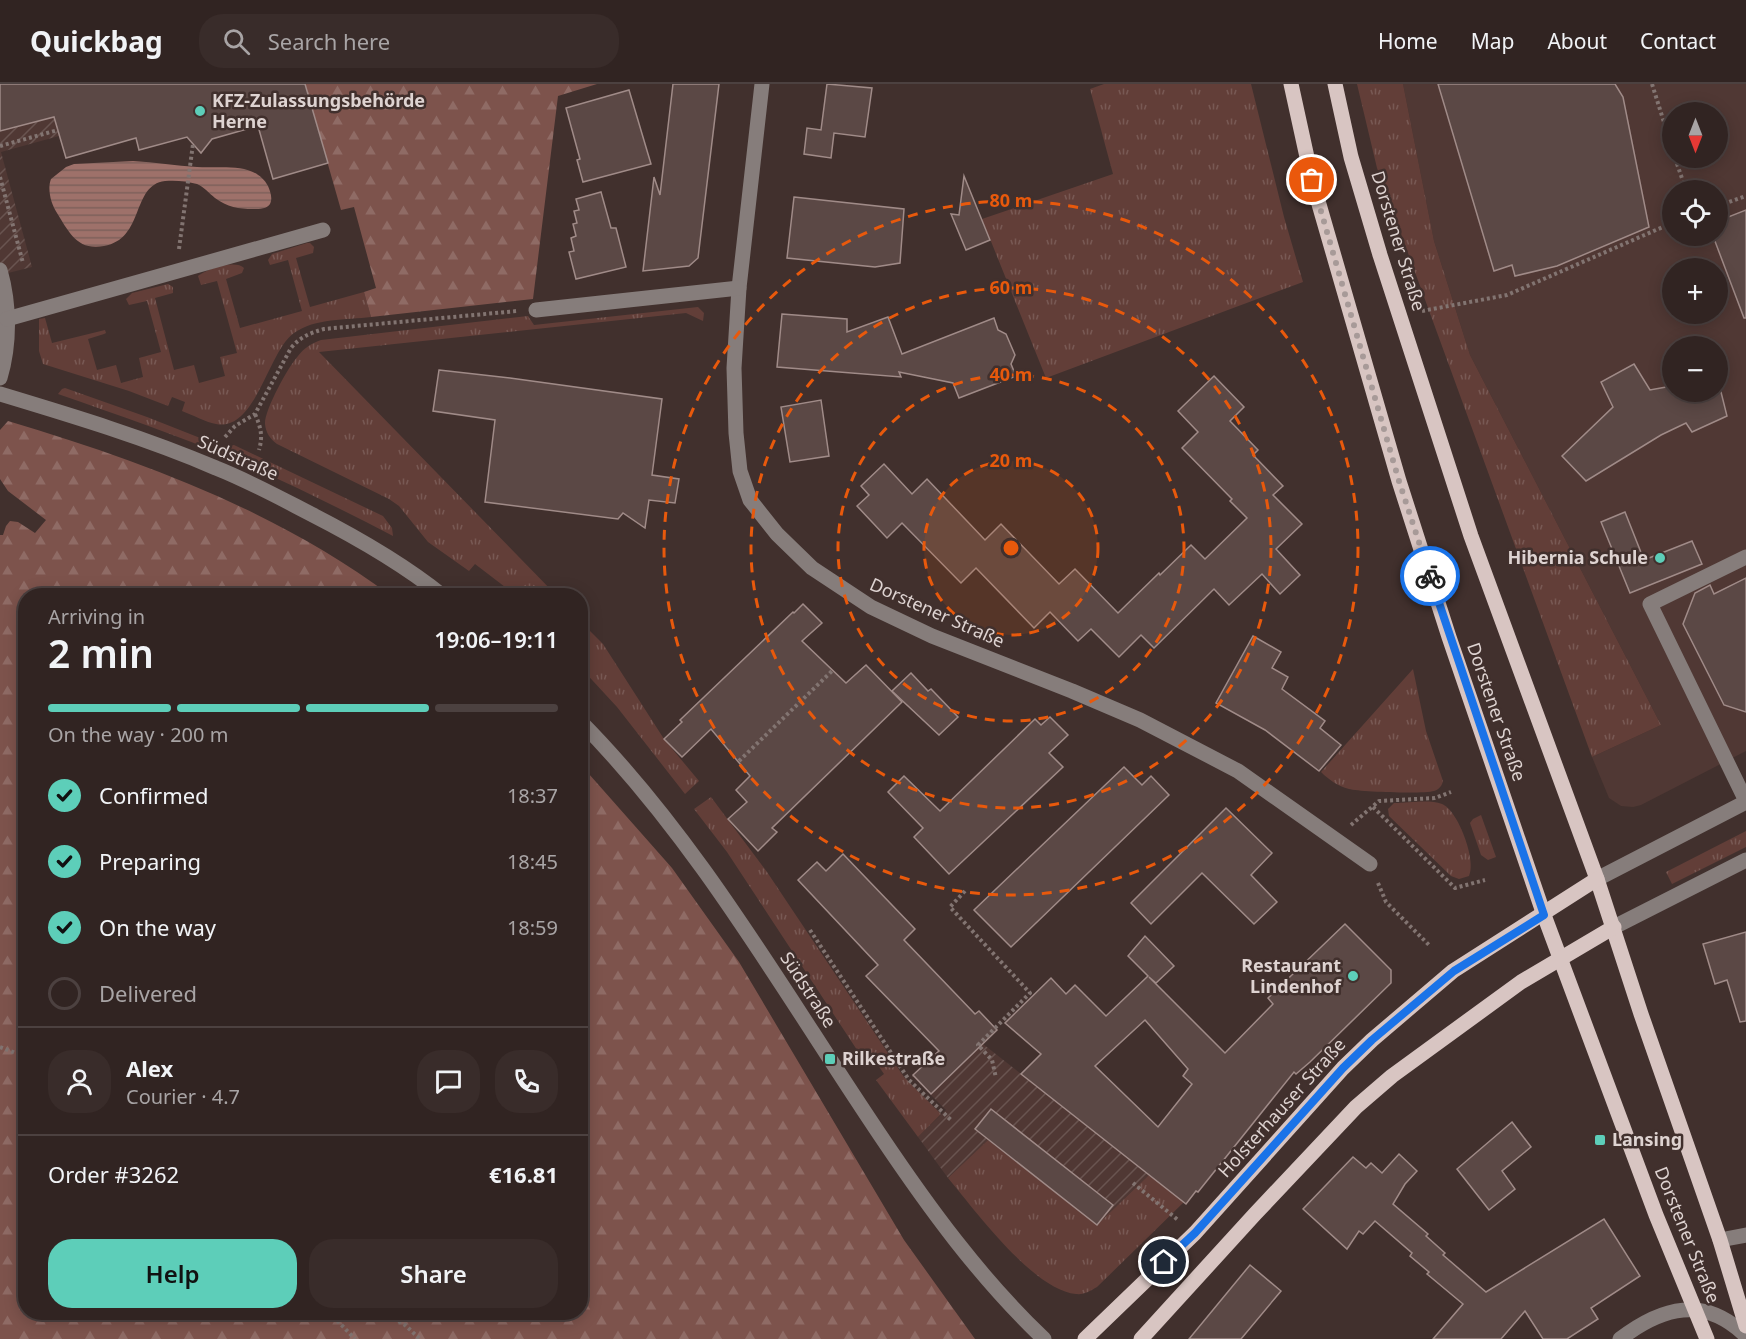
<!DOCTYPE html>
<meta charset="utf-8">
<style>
body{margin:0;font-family:"Noto Sans",sans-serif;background:#392c2a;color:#f1f3f6;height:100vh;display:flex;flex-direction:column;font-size:22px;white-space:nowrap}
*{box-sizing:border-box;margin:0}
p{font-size:20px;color:#a8a4a5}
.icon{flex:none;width:33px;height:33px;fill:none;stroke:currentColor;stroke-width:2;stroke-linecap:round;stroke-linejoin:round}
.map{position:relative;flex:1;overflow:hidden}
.panel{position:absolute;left:18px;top:504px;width:570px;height:732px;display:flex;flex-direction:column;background:#312422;border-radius:24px;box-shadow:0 3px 15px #0003,0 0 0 2px #4c4140}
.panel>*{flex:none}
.needle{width:39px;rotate:180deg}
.fabs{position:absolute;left:1662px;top:18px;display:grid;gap:12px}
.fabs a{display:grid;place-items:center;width:66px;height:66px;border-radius:50%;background:#312422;box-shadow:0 3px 15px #0003,0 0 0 2px #4c4140;font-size:30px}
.pin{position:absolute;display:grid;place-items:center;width:51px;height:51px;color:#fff;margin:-26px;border:3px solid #fff;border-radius:50%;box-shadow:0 2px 6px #0007}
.courier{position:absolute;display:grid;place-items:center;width:60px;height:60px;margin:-30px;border:4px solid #1a73e8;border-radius:50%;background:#fff;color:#222;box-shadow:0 2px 8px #0007}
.overview em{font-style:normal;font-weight:600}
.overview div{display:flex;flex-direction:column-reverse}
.overview{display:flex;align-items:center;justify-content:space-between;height:102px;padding:0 30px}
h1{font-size:39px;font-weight:600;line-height:45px}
.bar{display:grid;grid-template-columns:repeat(4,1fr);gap:9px 6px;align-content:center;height:72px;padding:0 30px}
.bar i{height:8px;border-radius:4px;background:#4c4140}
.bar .current{background:#5dceb9}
.bar p{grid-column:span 4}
.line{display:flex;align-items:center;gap:15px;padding:0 30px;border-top:2px solid #4c4140}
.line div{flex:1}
.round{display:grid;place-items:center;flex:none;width:63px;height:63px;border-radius:24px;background:#392c2a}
ol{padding:0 30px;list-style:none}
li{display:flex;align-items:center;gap:18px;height:66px}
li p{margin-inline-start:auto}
li .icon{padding:6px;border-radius:50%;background:#5dceb9;color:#111;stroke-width:4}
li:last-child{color:#a8a4a5}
li i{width:33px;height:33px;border:3px solid #4c4140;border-radius:50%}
.action{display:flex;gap:12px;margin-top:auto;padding:12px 30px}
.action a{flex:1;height:69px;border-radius:24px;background:#5dceb9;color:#111;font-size:24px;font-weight:600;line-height:69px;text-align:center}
.action a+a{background:#392c2a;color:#f1f3f6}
header{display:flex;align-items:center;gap:36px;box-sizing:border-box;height:84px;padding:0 30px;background:#312422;border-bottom:2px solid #4c4140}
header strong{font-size:28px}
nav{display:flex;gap:33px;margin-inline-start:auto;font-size:21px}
.search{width:420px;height:54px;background:#392c2a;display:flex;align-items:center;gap:15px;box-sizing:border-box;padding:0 21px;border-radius:24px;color:#a8a4a5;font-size:22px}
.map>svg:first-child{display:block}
</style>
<header>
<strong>Quickbag</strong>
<div class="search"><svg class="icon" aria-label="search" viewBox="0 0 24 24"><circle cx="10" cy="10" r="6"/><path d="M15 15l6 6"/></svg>Search here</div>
<nav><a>Home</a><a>Map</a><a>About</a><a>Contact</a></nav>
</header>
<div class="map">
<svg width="1746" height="1255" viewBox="0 0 1746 1255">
<defs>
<pattern id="industrial-furrows" width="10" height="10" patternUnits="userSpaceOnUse" patternTransform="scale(1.5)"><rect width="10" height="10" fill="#503834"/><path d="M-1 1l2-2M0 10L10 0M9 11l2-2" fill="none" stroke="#695450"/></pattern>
<pattern id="grass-tufts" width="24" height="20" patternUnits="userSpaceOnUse" patternTransform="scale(1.5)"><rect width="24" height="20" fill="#623e38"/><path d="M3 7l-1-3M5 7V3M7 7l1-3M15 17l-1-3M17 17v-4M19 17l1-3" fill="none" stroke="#785954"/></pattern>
<pattern id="forest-firs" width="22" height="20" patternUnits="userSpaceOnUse" patternTransform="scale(1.5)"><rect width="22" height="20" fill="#7d534c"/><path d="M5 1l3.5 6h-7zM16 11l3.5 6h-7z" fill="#8f6b65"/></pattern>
<pattern id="water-rules" width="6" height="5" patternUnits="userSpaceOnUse" patternTransform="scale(1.5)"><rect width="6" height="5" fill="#9e716a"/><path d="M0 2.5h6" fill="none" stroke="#7e605b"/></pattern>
</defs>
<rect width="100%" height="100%" fill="#41302d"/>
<path fill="#503834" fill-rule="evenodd" d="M1403,0H1746V667L1641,721L1633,723L1621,722L1609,714L1592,673L1661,641L1470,271L1434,157ZM1672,28H1718V74H1672ZM1672,106H1718V152H1672ZM1672,184H1718V230H1672ZM1672,262H1718V308H1672Z"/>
<g fill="url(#industrial-furrows)">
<path d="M0,0L106,40L112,61L66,74L59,52L1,68L32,183L0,191Z"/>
<path d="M959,947L983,960L1149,1091L1097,1141L988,1056L948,1094L918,1053L946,1026L912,992Z"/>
</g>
<g fill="url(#grass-tufts)">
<path d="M1104,0H1251L1284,133L1303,198L1046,294L982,135L1113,90L1090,5Z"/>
<path d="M1357,0H1403L1434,157L1470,271L1661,641L1592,673L1377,84Z"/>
<path d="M307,159H310L314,163L313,169L296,174L310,223L364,208L371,233C346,236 315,234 294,249C268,267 256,348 216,340C205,338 193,331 182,327L185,318L172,313L168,322L129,307L43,280L39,267V235L45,234L52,259L105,246L106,249L104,250L88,255L97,286L116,281L121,299L143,293L139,274L161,268L147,217L129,221L126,215L132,209L168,200L173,203V209L155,214L174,286L194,281L199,299L225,292L220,273L237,269L217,197L201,201L198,192C206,185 236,175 244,184L242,189L226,195L240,244L302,227L288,176L270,181L268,176L272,170Z"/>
<path d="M698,223L704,229L703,237L686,229L319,268L556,511H506L509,506L475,480L469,487L428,458L399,422L389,415L277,360C270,355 266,349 265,340C264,327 288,283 298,272C304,264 312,259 321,256L528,232L534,241Z"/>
<path d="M65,304L147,333L223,363L234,361L383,432L392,444L393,452C341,425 289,399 235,376C177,351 118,331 58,310L62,305Z"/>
<path d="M580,537L603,560L664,655L699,697L685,710L617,623L581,584Z"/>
<path d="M1413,585L1426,647L1443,697C1442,701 1440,705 1434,707C1424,710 1360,708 1349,705C1338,702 1329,696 1321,688Z"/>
<path d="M711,713L767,788L904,993L941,1030L918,1053L876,996L884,990L869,968L861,972L727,768L694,725Z"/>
<path d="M1394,719C1408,719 1429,715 1442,720C1458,726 1477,777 1469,792L1459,795L1451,792L1389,732L1388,725Z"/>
<path d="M1481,731L1496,773L1488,776L1481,771L1470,739L1473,735Z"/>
<path d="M1746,747V763L1672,800L1666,788Z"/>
<path d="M988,1056L1097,1141L1149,1091L1184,1118L1097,1203C1090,1207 1084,1211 1076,1210C1033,1206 975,1126 948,1094Z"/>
</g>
<g fill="url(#forest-firs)">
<path d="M305,0H597L558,12L533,215L371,233L364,208L376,204L354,123L341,126Z"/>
<path d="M8,337C142,377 277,427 390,511L26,512V1228H580L581,681L672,784L739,878L904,1156L975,1255H0V451H3L6,442L10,437L18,438L35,449L46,436L8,407L0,395V346Z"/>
</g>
<path fill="url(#water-rules)" d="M133,77C155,78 176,82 197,83C220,85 255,77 268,102C270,107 273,114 270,120C267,125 259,125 253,125C239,125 227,123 215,114C209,109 204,103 197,100C187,97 175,96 165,97C131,101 145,155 104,162C77,167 69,148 57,129C51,120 47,105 51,95L66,83L74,80Z"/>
<g fill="#5b4845" stroke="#a08b88" stroke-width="1.5" fill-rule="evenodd">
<path d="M0,0H305L328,79L273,95L258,42L212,55L201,69L187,53L139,66L136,54L66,74L54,33L0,47Z"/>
<path d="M673,0H719L698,174L689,182L643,187L654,93L660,111Z"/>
<path d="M827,0L872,4L865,53L834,49L831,74L804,70L807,44L821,46Z"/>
<path d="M1438,0H1615L1623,13L1649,143L1557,182L1515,192L1512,181L1494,187Z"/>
<path d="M629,6L651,80L583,98L577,76L580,75L566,24Z"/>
<path d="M964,92L990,156L966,166L951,130L959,131Z"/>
<path d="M601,108L611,144H616L626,183L576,195L569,168L574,167L571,154L576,152L573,140L577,139L574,127L579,126L576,115Z"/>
<path d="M794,113L904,125L900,179L875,183L787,174Z"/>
<path d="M1746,126V234H1744L1713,152H1718V137Z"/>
<path d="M782,230L847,235V248L888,233L902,270L994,234L998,246L1006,250L1015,271L1011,280L1016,292L959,314L953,299L899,288L901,293L777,283Z"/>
<path d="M1634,280L1650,306L1672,302V308H1721L1727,332L1692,348L1686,339L1661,351L1586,397L1562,372L1613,323L1601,298Z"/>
<path d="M439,286L510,294L662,315L652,391L679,395L675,419L649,416L645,444L623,429L618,435L485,418L495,336L433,327Z"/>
<path d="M1214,292L1244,323L1230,337L1258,366L1253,371L1283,402L1273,411L1302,440L1276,465L1300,491L1280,510L1262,490L1229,521L1214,505L1154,564L1141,551L1119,573L1091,545L1078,557L1050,528L1034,544L976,484L961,499L902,439L887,454L857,422L869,411L861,402L884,380L912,410L927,395L985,456L1001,440L1059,500L1075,485L1118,529L1159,489L1160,491L1191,461L1205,475L1247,434L1230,417L1232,415L1182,364L1198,348L1178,327Z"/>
<path d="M821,316L829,372L790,378L781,323Z"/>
<path d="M1625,428L1644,476L1692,457L1702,480L1630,509L1601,438Z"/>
<path d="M1746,494V628L1724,621L1683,540L1695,509L1710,501L1714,510Z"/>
<path d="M803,520L822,539L802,557L846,599L866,581L902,618L772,744L777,748L758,767L728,735L747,718L736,706L750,692L711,645L682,673L664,655L682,638L680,636L793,528L794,529Z"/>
<path d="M1253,552L1281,568L1272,584L1288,593L1282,605L1325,637L1320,644L1341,661L1319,687L1265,646L1216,619Z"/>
<path d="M911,589L928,607L931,605L958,633L939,651L892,607Z"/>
<path d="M1050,633L1068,651L1049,669L1063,683L949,790L914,753L923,744L888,708L904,692L940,727L1035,635L1041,641Z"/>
<path d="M1124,683L1142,701L1151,692L1169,711L1011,863L974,826Z"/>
<path d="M1226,724L1272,769L1251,791L1277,818L1254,840L1202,789L1151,840L1131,819Z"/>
<path d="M843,770L915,845L904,856L975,930L979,927L997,946L931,1010L913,991L939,967L866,892L878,881L798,796L817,778L826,787Z"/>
<path d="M1345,840L1391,886V899L1310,978L1296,990L1294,988L1198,1108L1196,1107L1186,1120L1021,990L1041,970L1005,939L1051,894L1066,910L1075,901L1106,932L1148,892L1128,872L1145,852L1174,882L1156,899L1149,893L1225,969L1273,920L1268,914ZM1145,936L1188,985L1183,992L1192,1000L1158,1043L1095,982Z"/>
<path d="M1746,848V937L1740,938L1727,896L1715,900L1703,860Z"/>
<path d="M991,1025L1113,1121L1097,1141L975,1045Z"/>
<path d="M1512,1038L1531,1063L1502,1087L1515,1105L1489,1126L1457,1085Z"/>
<path d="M1399,1070L1417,1087L1405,1100L1393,1120L1428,1150L1426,1152L1445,1169L1443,1171L1486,1208L1604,1135L1640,1192L1591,1224L1598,1235L1567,1255H1543L1525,1227L1501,1255H1433L1463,1220L1427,1190L1429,1188L1410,1172L1412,1169L1375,1137L1363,1150L1359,1147L1347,1165L1303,1125L1353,1073L1366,1084L1371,1079L1382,1089Z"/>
<path d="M1250,1181L1281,1207L1241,1255H1189Z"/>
</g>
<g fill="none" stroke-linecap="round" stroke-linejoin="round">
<g stroke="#827471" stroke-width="4" stroke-dasharray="3 3" stroke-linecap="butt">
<path d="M1652,0L1672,64"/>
<path d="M0,62L58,46"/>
<path d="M1675,74L1686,106"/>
<path d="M0,93L23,179"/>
<path d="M1718,122L1746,112"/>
<path d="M179,165L193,60"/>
<path d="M1422,227L1507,211L1672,139"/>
<path d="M255,330C261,344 263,352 259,366"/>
<path d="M225,353L235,342L255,330L291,264C300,253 310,249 324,245L517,227"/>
<path d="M739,677L832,587"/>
<path d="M1373,723L1455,804L1485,796"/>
<path d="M1351,741L1379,717L1435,714L1451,708"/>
<path d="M1378,799L1386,818L1430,862"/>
<path d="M965,807L950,823L1030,909L978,961L992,976L996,994"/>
<path d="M810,846L909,996L952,1037"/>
<path d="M0,963L26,973"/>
<path d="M1133,1099L1178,1136"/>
<path d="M329,1228L355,1255"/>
<path d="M383,1228L405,1241L420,1255"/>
</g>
<g stroke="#867d7b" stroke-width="15">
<path d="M762,0L739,204L734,284L736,349L740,387L750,416L777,450L812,484L871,523L932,552L1072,607L1140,636L1238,687L1370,780"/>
<path d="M0,186C10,221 10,260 0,294"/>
<path d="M536,226L739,204"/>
<path d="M7,235L323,146"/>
<path d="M0,310C73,332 146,354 216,384C249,397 280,414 311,430C358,454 402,479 443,512"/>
<path d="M1746,473L1650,520L1746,717"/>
<path d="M580,637C699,757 786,912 880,1051C929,1124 980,1194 1044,1255"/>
<path d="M1597,795L1746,718"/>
<path d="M1614,843L1746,776"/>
<path d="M1720,1156L1746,1151"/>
<path d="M1620,1255C1662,1223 1704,1211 1746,1252"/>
</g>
<g stroke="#d8c5c2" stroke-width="15">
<path d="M1291,0L1312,96L1399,397L1449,553L1544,831L1656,1131L1707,1255"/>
<path d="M1335,0L1351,73L1380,171L1471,452L1597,795L1641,930L1720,1156L1746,1242"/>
<path d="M1085,1255L1195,1149L1343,984L1372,956L1453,887L1597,795"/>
<path d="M1141,1255L1255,1130L1356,1023L1392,992L1521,898L1614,843"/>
</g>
</g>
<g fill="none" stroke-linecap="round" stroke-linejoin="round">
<path stroke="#a79a98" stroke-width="6" stroke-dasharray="0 10.8" d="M1312,96L1399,397L1430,492"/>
<path stroke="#1a73e8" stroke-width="8" d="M1164,1178L1195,1149L1343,984L1372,956L1454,887L1544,831L1430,492"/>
</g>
<circle cx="1011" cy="464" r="87" fill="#e8590c" fill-opacity=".12"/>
<g fill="none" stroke="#e8590c" stroke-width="3" stroke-dasharray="10 8">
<circle cx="1011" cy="464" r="87"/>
<circle cx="1011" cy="464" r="173"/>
<circle cx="1011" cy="464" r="260"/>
<circle cx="1011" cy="464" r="347"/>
</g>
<g fill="#5dceb9" stroke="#41302d" stroke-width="2">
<circle cx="200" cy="27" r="6"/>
<circle cx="1660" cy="474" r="6"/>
<circle cx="1353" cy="892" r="6"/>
<rect x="824" y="969" width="12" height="12" rx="3"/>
<rect x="1594" y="1050" width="12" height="12" rx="3"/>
</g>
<g text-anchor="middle" stroke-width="5" stroke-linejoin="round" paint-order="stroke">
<g font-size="18" font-weight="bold" fill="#ded3d1" stroke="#41302d" text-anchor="start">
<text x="212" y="23">KFZ-Zulassungsbehörde<tspan x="212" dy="21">Herne</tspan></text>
<text x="1648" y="480" text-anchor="end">Hibernia Schule</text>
<text x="1341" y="888" text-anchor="end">Restaurant<tspan x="1341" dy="21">Lindenhof</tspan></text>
<text x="842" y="981">Rilkestraße</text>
<text x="1612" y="1062">Lansing</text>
</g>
<g font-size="18" fill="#ded3d1" stroke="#41302d">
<text transform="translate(1398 157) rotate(73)" y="6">Dorstener Straße</text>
<text transform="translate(238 374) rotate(24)" y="6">Südstraße</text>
<text transform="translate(937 529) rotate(24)" y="6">Dorstener Straße</text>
<text transform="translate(1496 628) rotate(71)" y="6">Dorstener Straße</text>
<text transform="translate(808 906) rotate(57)" y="6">Südstraße</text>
<text transform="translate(1282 1024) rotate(-48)" y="6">Holsterhauser Straße</text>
<text transform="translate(1687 1151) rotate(68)" y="6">Dorstener Straße</text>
</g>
</g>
<circle cx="1011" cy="464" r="9" fill="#e8590c" stroke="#41302d" stroke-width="3"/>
<g font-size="18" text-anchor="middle" font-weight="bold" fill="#e8590c" stroke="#41302d" stroke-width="5" stroke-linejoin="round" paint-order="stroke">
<text x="1011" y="123">80 m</text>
<text x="1011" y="210">60 m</text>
<text x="1011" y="297">40 m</text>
<text x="1011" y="383">20 m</text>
</g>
</svg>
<div class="fabs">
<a><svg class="needle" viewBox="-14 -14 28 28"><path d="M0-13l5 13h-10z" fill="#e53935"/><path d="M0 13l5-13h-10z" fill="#a8a4a5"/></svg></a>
<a><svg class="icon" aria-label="locate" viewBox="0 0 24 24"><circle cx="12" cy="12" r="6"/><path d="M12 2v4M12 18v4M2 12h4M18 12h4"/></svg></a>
<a>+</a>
<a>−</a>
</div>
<div class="pin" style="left:1312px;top:96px;background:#ea580c"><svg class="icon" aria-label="bag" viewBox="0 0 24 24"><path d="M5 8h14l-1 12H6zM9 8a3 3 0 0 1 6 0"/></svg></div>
<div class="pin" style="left:1164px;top:1178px;background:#1f2937"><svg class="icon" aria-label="home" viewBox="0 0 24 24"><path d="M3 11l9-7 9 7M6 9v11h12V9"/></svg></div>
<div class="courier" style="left:1430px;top:492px"><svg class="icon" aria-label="bike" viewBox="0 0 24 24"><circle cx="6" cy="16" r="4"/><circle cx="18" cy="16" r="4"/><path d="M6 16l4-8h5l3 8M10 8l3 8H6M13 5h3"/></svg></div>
<section class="panel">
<div class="overview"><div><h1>2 min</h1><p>Arriving in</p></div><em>19:06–19:11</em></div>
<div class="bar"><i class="current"></i><i class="current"></i><i class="current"></i><i></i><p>On the way · 200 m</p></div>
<ol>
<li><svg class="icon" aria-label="check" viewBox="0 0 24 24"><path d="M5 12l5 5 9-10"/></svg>Confirmed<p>18:37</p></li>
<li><svg class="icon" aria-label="check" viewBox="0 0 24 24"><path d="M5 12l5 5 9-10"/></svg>Preparing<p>18:45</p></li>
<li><svg class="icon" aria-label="check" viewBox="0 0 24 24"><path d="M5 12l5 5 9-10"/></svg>On the way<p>18:59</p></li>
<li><i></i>Delivered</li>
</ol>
<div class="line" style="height:108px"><a class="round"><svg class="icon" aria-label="person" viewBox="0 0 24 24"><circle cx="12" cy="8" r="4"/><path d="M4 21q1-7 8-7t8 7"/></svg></a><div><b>Alex</b><p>Courier · 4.7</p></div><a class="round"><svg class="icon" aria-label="chat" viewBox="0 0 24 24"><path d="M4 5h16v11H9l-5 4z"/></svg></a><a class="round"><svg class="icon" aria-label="phone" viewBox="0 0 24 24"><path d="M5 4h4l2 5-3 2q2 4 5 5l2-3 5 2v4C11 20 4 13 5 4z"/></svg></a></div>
<div class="line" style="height:78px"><div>Order #3262</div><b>€16.81</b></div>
<div class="action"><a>Help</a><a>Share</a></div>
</section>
</div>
